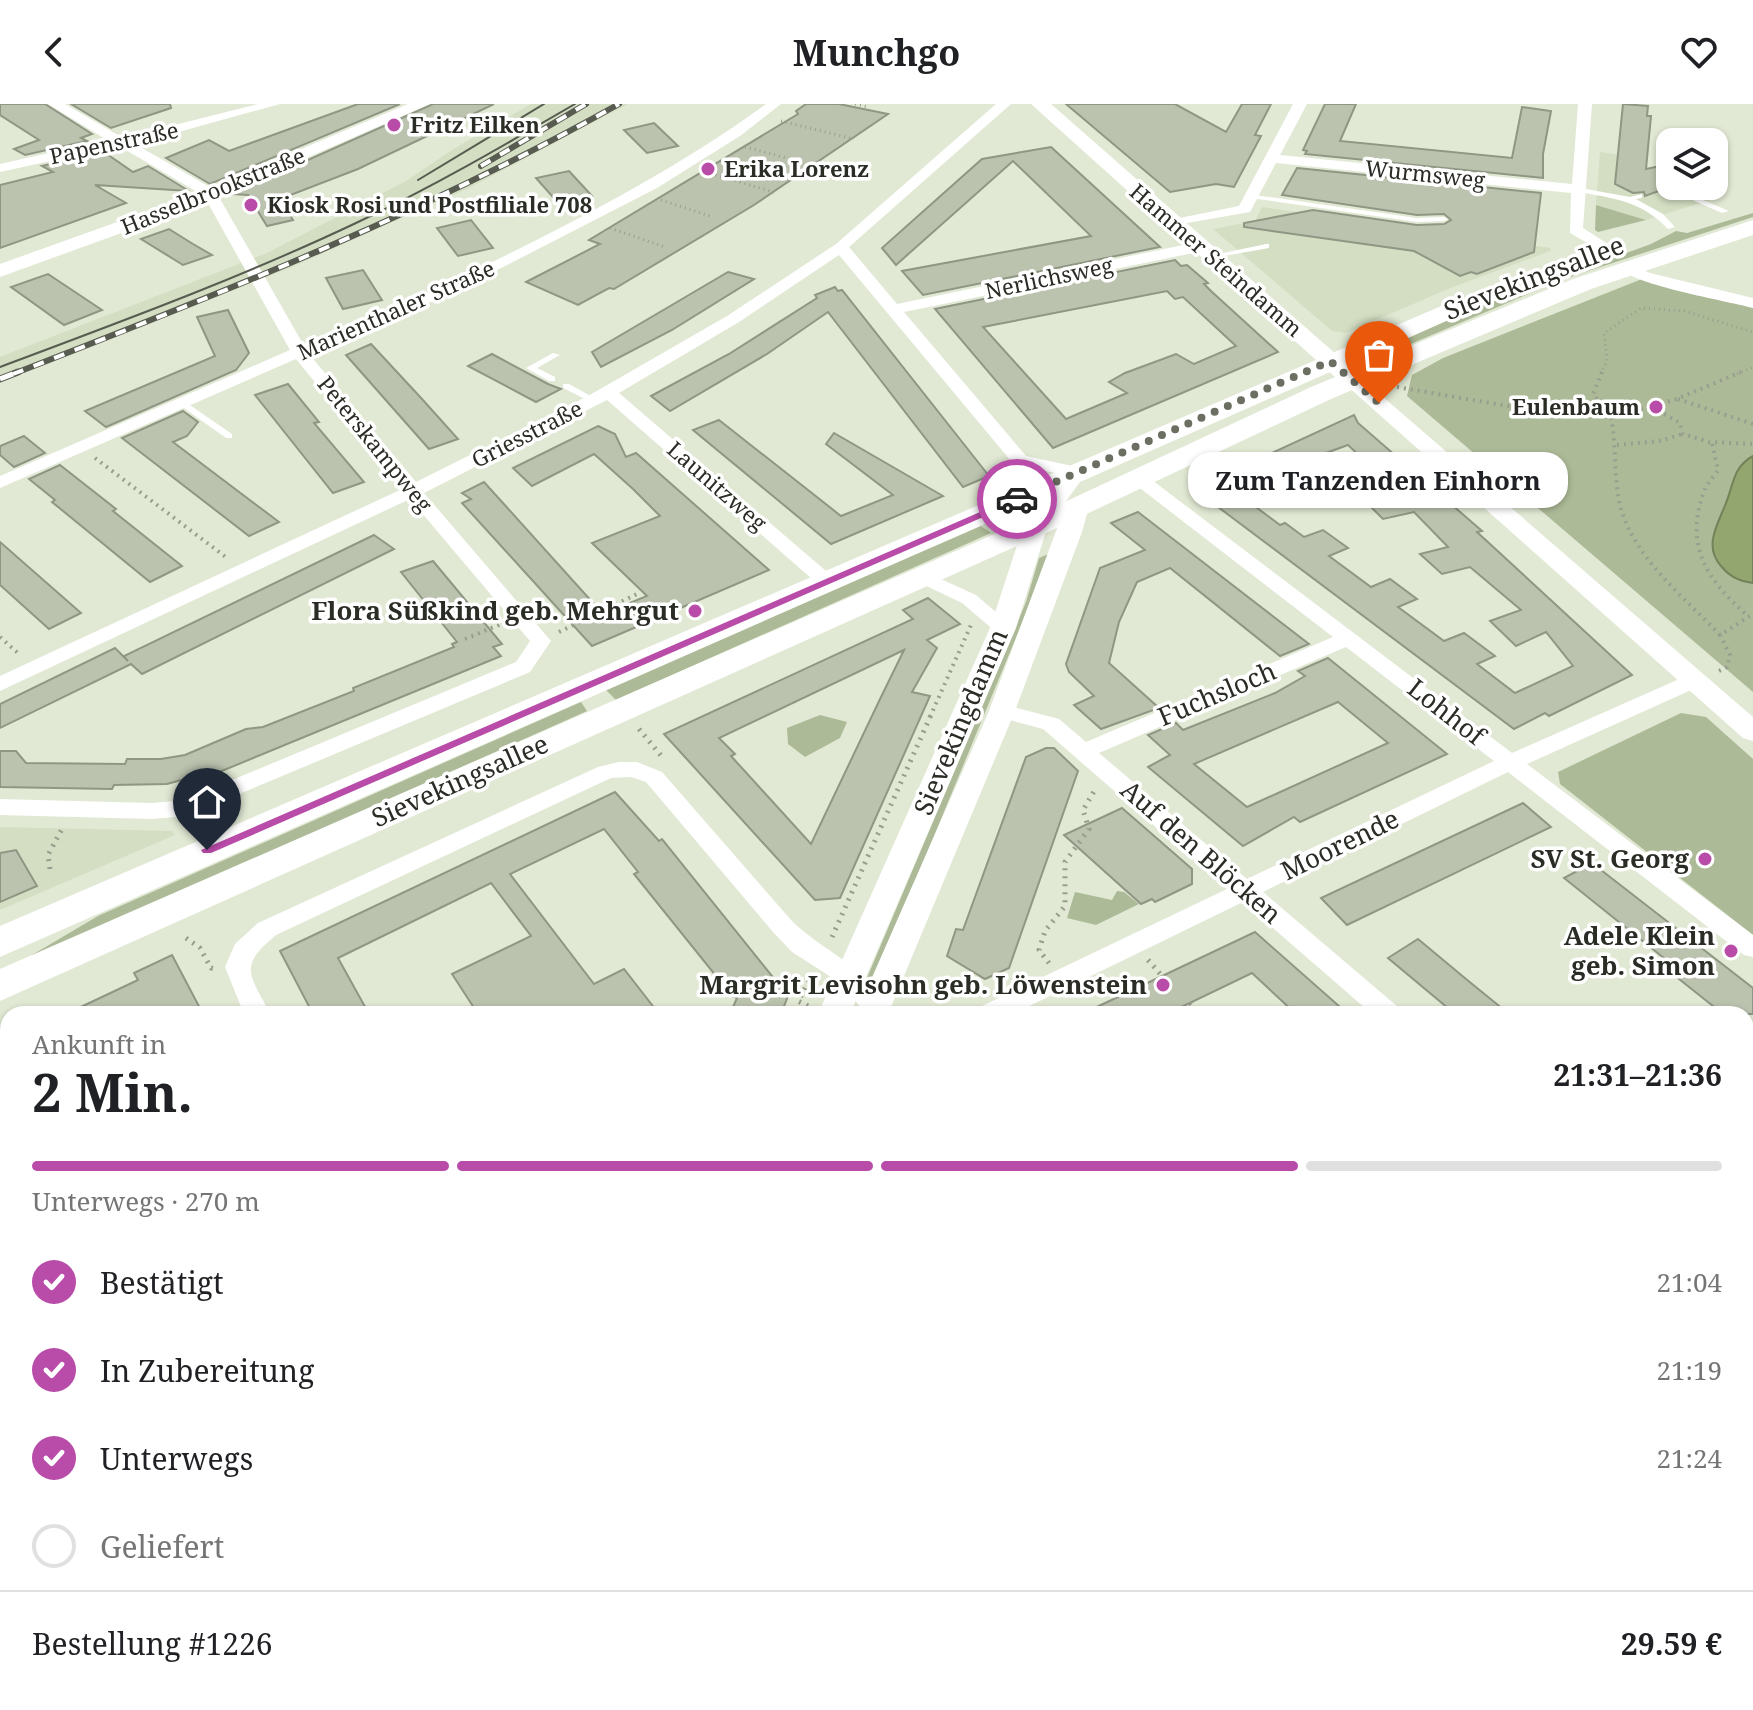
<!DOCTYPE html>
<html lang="de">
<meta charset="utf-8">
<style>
body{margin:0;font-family:"Noto Serif",serif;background:#f2f2f2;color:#202124;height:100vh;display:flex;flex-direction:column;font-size:30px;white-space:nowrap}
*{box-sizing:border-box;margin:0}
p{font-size:26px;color:#757577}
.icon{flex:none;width:44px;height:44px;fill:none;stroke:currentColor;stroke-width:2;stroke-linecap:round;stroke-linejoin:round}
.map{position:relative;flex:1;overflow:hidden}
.details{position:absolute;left:0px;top:902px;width:1754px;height:704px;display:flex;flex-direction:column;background:#fff;border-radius:24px 24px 0 0;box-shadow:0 2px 6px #0004}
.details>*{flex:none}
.controls{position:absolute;left:1656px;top:24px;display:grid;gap:16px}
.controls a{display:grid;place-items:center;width:72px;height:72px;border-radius:16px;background:#fff;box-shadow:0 2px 6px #0004;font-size:40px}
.pin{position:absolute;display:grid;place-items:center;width:68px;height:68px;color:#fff;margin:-82px -34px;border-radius:50% 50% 50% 0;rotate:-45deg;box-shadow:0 0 8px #0007}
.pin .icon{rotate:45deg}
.courier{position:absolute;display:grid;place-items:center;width:80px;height:80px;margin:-40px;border:6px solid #b94ba9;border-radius:50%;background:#fff;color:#222;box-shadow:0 2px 10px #0007}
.bubble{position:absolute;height:56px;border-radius:24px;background:#fff;box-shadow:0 2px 6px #0004;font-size:26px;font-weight:700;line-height:56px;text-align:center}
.headline em{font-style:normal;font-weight:700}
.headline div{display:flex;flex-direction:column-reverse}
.headline{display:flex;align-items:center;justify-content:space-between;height:136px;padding:0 32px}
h1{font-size:52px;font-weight:700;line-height:60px}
.bar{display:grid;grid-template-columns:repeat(4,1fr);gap:12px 8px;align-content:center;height:96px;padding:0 32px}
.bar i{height:10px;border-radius:6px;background:#e0e0e0}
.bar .on{background:#b94ba9}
.bar p{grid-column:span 4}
.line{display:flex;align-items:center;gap:20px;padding:0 32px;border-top:2px solid #e0e0e0}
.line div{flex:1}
ol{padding:0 32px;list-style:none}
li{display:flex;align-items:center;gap:24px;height:88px}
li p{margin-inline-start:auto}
li .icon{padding:8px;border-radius:50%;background:#b94ba9;color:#fff;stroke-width:4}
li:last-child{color:#757577}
li i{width:44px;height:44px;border:4px solid #e0e0e0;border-radius:50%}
header{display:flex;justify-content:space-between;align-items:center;height:104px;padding:0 32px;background:#fff;font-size:36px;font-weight:700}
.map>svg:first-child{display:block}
</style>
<header><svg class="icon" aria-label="back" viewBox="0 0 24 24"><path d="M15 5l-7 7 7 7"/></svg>Munchgo<svg class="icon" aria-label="heart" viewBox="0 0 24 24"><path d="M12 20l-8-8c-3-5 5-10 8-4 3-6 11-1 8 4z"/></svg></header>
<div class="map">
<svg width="1753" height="1606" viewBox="0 0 1753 1606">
<rect width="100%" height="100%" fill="#e1e9d4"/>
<g fill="#d3dec2">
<path d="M531,0H628L469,84L287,165L0,278V253L267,149L406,77L452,46Z"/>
<path d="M1600,48L1621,51L1670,76V82H1683L1710,96L1646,116L1596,101Z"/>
<path d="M1262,103L1551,144L1550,147L1453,183L1345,229L1332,227L1213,125L1255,117Z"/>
<path d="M0,723L172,727L175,731L0,806Z"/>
</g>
<g fill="#adba97">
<path d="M1596,101L1646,116L1598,128L1595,126Z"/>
<path d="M1753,109V113L1561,176L1373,256L1368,252L1473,205L1651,140L1676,127L1687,129Z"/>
<path d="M1642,175L1753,203V588L1407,292L1412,271L1443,254Z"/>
<path d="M981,422L991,429L616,596L605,585Z"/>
<path d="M1051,449L872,882L864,881L1026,498L1039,454Z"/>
<path d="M581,598L587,607L30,856L32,851L98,812Z"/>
<path d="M1681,609L1706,613L1753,655V831L1560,680L1558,668Z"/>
<path d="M820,611L847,618L840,634L805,653L788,640L787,624Z"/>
<path d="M1117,787L1124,788L1139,800L1096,821L1067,814L1075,788L1112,796Z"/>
</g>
<path fill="#94a670" stroke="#74825a" stroke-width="2" d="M1753,352V479C1739,477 1730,473 1721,462C1703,442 1718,420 1726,399C1734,379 1733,363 1753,352Z"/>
<g fill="#bbc3af" stroke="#8f9683" stroke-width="2" fill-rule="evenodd">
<path d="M0,0H45L92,30L81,34L87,37L25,51L14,45L39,36L0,11Z"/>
<path d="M71,0H170L171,4L111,24Z"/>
<path d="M358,0H400L210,80L166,54L209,36L229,47Z"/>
<path d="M433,0H494L358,65L280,95L293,116L267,122L248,91L232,90Z"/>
<path d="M806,0H839L888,10L754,101L614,185L609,184L578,201L526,178L600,140L589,136L798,10L796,7Z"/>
<path d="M1066,0H1175L1226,28L1242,0H1271L1255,31L1261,32L1234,83L1216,80L1170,88Z"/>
<path d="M1325,0H1356L1340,37L1512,54L1522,3L1551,7L1543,50V74L1305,50L1307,47L1303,46Z"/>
<path d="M1623,0L1648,2L1647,12H1651L1646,65L1670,60V78L1660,82L1659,87L1645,92L1644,88L1633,89L1615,80Z"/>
<path d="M654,19L678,42L647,49L624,26Z"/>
<path d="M1051,43L1160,143L923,191L902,167L1091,132L1013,57L896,161L882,144L982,55Z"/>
<path d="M104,48L133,68L148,62L189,87L95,81L126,99L0,144V81L53,68L42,62Z"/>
<path d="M1297,64L1541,89L1534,148L1477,170L1471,168L1460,172L1414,147L1244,123V119L1313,106L1417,121L1444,120L1451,116L1444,110L1417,111L1282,91Z"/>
<path d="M569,67L592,92L559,100L536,74Z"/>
<path d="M471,116L493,144L458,152L437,124Z"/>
<path d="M169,125L193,140L212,151L183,161L141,135Z"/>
<path d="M1175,156L1181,162L1187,161L1208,179L1204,180L1211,187L1278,248L1053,344L935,205ZM1167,187L1175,195L1183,193L1236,242L1194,260L1176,250L1125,269L1109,278L1127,289L1066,315L983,223Z"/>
<path d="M363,166L382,196L343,205L326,174Z"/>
<path d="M728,168L754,175L672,226L601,263L592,248Z"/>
<path d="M48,170L102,206L64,221L11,183Z"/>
<path d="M835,183L838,187L842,186L989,372L963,383L828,208L767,250L670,307L651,292L729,250L817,194L815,191Z"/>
<path d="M228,206L249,249L236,266L106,323L85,307L215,252L197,213Z"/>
<path d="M371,240L422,295L458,335L429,345L346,251Z"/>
<path d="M492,250L548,280L561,285L536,298L468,262Z"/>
<path d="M288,280L319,318L314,319L364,378L333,389L255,291Z"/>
<path d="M183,307L198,318L187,332L173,338L279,418L249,432L122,334Z"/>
<path d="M1354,311L1358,319L1482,427L1477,428L1632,571L1549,612L1545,609L1514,625L1194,385ZM1348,341L1392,382L1389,383L1394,388L1363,395L1383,415L1414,408L1448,443L1420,450L1442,470L1470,463L1521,506L1490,517L1516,542L1546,528L1573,562L1515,589L1477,560L1495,552L1464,529L1444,537L1398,503L1417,495L1390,475L1371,483L1329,452L1348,444L1323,426L1304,433L1285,419L1280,421L1241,392L1326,349Z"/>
<path d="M719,316L841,412L893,391L826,340L834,329L943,392L831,440L693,326Z"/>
<path d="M598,322L615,330L626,353L636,349L769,466L592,542L462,399L471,395L462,389L484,378L603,510L647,492L592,439L660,412L633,385L594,350L532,382L513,364Z"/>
<path d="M24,332L45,349L14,363L0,351V342Z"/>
<path d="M60,361L116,405L113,407L182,462L150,478L52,398L55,396L29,375Z"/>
<path d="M1138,408L1309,540L1280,552L1170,464L1137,478L1119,518L1109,559L1159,604L1101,625L1074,601L1094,592L1069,568L1066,560L1100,464L1145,446L1111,419Z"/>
<path d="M374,431L394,445L142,570L131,560L0,624V600L115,544L128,557L124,552Z"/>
<path d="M0,438L81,509L49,525L0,481Z"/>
<path d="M433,457L502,540L493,543L501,552L212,671L210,668L167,680L114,681L112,685L0,683V647H16L26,659L125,660L127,655H161L185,651L246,625L263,623L354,587L353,584L454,543L452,540L457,538L401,468Z"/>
<path d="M928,494L960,520L927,536L937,544L912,588L930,592L840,794L815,796L664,630L913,515L903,506ZM904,546L881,593L811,740L731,652L735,650L719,634Z"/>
<path d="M1328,554L1447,650L1300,718L1294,713L1243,742L1148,663L1170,651L1148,631L1176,619L1183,626L1275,589L1305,572L1298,567ZM1338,598L1388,639L1247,703L1194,660Z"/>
<path d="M1046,644H1054L1078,667L1009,864L985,875L947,852L956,825L963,826L1026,653Z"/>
<path d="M615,688L659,737L662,735L788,892L781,910H730L737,894L732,892L634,770L638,768L604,725L510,770L594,880L624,865L659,910H478L452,870L531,832L491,779L338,854L369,910H313L280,847Z"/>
<path d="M1523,699L1551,723L1347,821L1321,794Z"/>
<path d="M1122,704L1192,765V780L1155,798L1152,795L1141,800L1064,731Z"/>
<path d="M16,746L37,782L0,798V749Z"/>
<path d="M1592,759L1753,884V910H1723L1664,863L1670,859L1564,774Z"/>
<path d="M1255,828L1348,910H1296L1252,869L1167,910H1082Z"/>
<path d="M1418,835L1466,875L1509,910H1455L1388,854Z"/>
<path d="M172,851L203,910H66L138,876L134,869Z"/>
</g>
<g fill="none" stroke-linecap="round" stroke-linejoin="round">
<g stroke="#989e8e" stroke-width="3" stroke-dasharray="1 4" stroke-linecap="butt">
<path d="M855,0L868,3"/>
<path d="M781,17L854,35"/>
<path d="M745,43L798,57"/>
<path d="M706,68L777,89"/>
<path d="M661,96L713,113"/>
<path d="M610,124L665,143"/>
<path d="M1601,270L1607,256L1604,229L1641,204L1684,207L1753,228"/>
<path d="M1737,270L1753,263"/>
</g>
<g stroke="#989e8e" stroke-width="4" stroke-dasharray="2 5" stroke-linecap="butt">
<path d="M1602,268L1593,290L1611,313L1677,295L1741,268"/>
<path d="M1397,283L1560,311L1611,313C1617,343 1613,376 1621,405C1636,456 1685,494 1720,531"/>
<path d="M1678,295L1753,320"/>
<path d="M1652,303L1680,319L1683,330L1709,338L1753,340"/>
<path d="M1712,340L1718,366C1714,373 1707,379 1704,387C1684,443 1707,476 1748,512"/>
<path d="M1617,341L1659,337L1683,330"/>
<path d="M95,354L227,454"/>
<path d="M559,528L637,490"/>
<path d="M0,533L20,551"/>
<path d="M465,535L501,520"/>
<path d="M1719,567L1727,563L1730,551L1720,531L1753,510"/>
<path d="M930,613L971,521"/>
</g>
<g stroke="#989e8e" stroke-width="5" stroke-dasharray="2 6" stroke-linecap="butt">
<path d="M639,625L663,654"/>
<path d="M50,765L48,751L62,725"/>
<path d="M832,833L931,611"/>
<path d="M186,834L200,844L211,864L216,865"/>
<path d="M1148,856L1162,872"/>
<path d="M1049,859L1039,846L1045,827L1065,802V758L1089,725L1083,706L1096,684"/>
<path d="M1190,899L1202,910"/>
<path d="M808,902L798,897L811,874"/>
</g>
<g stroke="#989e8e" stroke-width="6" stroke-dasharray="3 8" stroke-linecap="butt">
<path d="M0,1082L8,1105"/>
<path d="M0,1145L8,1141"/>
<path d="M1746,1427L1753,1433"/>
<path d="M1124,1598L1131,1606"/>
<path d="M676,1606L679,1598"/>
<path d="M1146,1606L1152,1598"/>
</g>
<g fill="#fff" fill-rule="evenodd">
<path d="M1670,81V82L1729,107L1722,109L1670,86L1665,87L1661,85Z"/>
<path d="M1575,83L1630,93L1642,90V94L1636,95L1663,110L1675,123L1668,125C1639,95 1613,95 1575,87Z"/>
<path d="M1248,90L1417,114L1444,113L1448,115L1444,117L1417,118L1251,94H1248Z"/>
<path d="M1266,140H1269V144L1213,154L1209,152Z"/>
<path d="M553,249L560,251L537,264L555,273V277H549L526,264Z"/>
<path d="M563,280H569L598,296L591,298L563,284Z"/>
<path d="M184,297L232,330V334H226L181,302L180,300Z"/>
</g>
<g fill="#fff" fill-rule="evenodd">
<path d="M48,0H65L123,34L258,0H280L135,40L215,86L303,240L407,195L427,190C544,133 660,77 766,0H781L740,32L657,84L439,196L419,201L309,250L416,378L588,292L727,212L836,140L996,0H1011L849,143L897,200L1203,137L1211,142L1203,147L904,208L1026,352L1082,364L1085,368L1082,372L1076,373L1030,364L1034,391L1025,397L1018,395L1011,357L839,151L739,218L619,289L833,473L836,477L833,481H819L607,296L424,389L551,537L530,568L187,712L152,715L0,711V695L152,699L184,696L516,558L530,537L410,395L0,587V572L402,385L296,255L0,384V372L290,246L204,92L119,42L0,68V60L107,36Z"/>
<path d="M1293,0H1307L1280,51L1572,80L1578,0H1592L1583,124L1614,144L1611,147H1601L1570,129L1571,89L1276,59L1250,108L1170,122V116L1239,102Z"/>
<path d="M1627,159L1650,169L1753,194V204C1723,196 1638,182 1619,164Z"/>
<path d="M1138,369L1144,370L1512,649L1686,572H1700L1703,577L1700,582L1527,660L1753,831V853L1744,851L1508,668L1263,788L1398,903L1402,910H1372L1243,798L1013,910H976L980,903L1227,785L1043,625L994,612L991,607L994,602L1002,600L1059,615L1086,638L1333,533L1132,378L1129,374L1132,370ZM1346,543L1494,657L1247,775L1099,649Z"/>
<path d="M921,466L976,491L1010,520L1013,524L1010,528H996L962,499L914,476L911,472L914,468Z"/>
<path d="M619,658H637L662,668L791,816C822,847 866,862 888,903L884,910H866L842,880L792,848L773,828L646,678L631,673L611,674L276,831C237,863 250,870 270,910H244L225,863L235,840L258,819L598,663Z"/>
<path d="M1746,1205L1753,1208V1239L1746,1236Z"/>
<path d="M1438,1598H1475L1478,1606H1441Z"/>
</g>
<g fill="#fff" fill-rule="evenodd">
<path d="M408,0H430L196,102L0,173V160L184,94Z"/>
<path d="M1353,271L1360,273L1753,613V637L1743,634L1346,281L1342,277L1346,273Z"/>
<path d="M1076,361L1084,363L1087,368L1047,424L1016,524L850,910H818L990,524L1023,423L1068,363Z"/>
<path d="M1077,396L1085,398L1089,403L1082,428L1015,607L888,910H856L989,607L1065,403L1069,398Z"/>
<path d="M537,1598H581L578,1606H534Z"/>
<path d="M590,1598H634L631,1606H587Z"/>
</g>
<path fill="#fff" fill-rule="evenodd" d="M1031,0H1051L1361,272L1365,277L1361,282H1345Z"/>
<g fill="#fff" fill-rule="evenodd">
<path d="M1753,116V131L1591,185L1331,295L1046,429L0,897V865L1024,417L1311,283L1573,175Z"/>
<path d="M1453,197L1462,200L1466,205L1462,210L0,853V822Z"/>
</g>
<g stroke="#575b50" stroke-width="2">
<path d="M418,76L544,0"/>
<path d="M0,263C120,218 240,174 356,119C431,84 503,42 575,0"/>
</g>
<g stroke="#575b50" stroke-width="6">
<g id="rail-far1">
<path d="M481,62L586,0"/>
<path d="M13,270C220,190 425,109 619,0"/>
</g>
</g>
<g stroke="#575b50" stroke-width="7">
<path id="rail" d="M0,275L18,268"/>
</g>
<use href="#rail-far1" stroke="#fff" stroke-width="4" stroke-dasharray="11" stroke-linecap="butt"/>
<use href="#rail" stroke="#fff" stroke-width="5" stroke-dasharray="14" stroke-linecap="butt"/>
</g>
<path fill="#b94ba9" d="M1017,392L1022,395L1020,397L211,749H203L201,746Z"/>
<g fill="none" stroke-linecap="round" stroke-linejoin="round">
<path stroke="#6a6f62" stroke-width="8" stroke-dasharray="0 14.4" d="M1017,395L1330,257L1379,299"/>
</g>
<g fill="#b94ba9" stroke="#fff" stroke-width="3">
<circle cx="394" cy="21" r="8"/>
<circle cx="708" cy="65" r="8"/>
<circle cx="251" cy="101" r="8"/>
<circle cx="1656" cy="303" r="8"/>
<circle cx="695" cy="507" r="8"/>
<circle cx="1705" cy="755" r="8"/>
<circle cx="1731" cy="847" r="8"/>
<circle cx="1163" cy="881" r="8"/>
</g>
<g text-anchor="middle" stroke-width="7" stroke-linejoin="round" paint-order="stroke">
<g font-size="22" font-weight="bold" fill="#2a2d25" stroke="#fff" text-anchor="start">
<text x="410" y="29">Fritz Eilken</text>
<text x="724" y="73">Erika Lorenz</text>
<text x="267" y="109">Kiosk Rosi und Postfiliale 708</text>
<text x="1640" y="311" text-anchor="end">Eulenbaum</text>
</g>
<g font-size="22" fill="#2a2d25" stroke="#fff">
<text transform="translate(114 39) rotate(-12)" y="8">Papenstraße</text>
<text transform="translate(1425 70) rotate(6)" y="8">Wurmsweg</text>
<text transform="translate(213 87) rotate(-22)" y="8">Hasselbrookstraße</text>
<text transform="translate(1216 156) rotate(41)" y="8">Hammer Steindamm</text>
<text transform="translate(1049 174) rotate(-12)" y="8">Nerlichsweg</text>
<text transform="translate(396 206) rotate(-24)" y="8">Marienthaler Straße</text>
<text transform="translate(527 330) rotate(-27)" y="8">Griesstraße</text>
<text transform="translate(375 340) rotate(51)" y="8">Peterskampweg</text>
<text transform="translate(717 382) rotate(41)" y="8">Launitzweg</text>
</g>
<g font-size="26" fill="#2a2d25" stroke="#fff">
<text transform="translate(1534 174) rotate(-21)" y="9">Sievekingsallee</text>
<text transform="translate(1217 590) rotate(-23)" y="9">Fuchsloch</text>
<text transform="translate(1446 608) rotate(38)" y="9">Lohhof</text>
<text transform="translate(961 618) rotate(-67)" y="9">Sievekingdamm</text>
<text transform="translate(460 677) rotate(-24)" y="9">Sievekingsallee</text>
<text transform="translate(1340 741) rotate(-26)" y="9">Moorende</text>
<text transform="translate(1201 748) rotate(41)" y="9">Auf den Blöcken</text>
</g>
<g font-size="26" font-weight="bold" fill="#2a2d25" stroke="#fff" text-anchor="end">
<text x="679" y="516">Flora Süßkind geb. Mehrgut</text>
<text x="1689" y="764">SV St. Georg</text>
<text x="1715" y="841">Adele Klein<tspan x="1715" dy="30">geb. Simon</tspan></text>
<text x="1147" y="890">Margrit Levisohn geb. Löwenstein</text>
</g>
</g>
</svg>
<div class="controls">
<a><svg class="icon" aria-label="layers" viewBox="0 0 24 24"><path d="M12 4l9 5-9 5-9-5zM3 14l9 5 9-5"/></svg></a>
</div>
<div class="pin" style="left:1379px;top:299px;background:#ea580c"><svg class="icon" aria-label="bag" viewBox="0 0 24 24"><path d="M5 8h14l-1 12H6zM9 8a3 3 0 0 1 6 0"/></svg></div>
<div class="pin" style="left:207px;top:746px;background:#1f2937"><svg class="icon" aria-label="home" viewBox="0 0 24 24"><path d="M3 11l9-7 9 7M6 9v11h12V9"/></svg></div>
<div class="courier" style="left:1017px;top:395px"><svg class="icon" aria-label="car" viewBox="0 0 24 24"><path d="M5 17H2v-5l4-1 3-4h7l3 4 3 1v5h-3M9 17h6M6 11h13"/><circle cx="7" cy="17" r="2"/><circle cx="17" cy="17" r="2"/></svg></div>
<div class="bubble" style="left:1188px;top:348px;width:380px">Zum Tanzenden Einhorn</div>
<section class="details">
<div class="headline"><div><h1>2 Min.</h1><p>Ankunft in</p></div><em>21:31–21:36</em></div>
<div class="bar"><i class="on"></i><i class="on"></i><i class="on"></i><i></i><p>Unterwegs · 270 m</p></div>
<ol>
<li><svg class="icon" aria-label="check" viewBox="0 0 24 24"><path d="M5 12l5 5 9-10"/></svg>Bestätigt<p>21:04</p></li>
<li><svg class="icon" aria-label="check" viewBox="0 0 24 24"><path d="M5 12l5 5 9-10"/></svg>In Zubereitung<p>21:19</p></li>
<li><svg class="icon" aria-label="check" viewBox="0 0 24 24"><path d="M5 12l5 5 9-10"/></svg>Unterwegs<p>21:24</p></li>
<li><i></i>Geliefert</li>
</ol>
<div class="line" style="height:104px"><div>Bestellung #1226</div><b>29.59 €</b></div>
</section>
</div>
